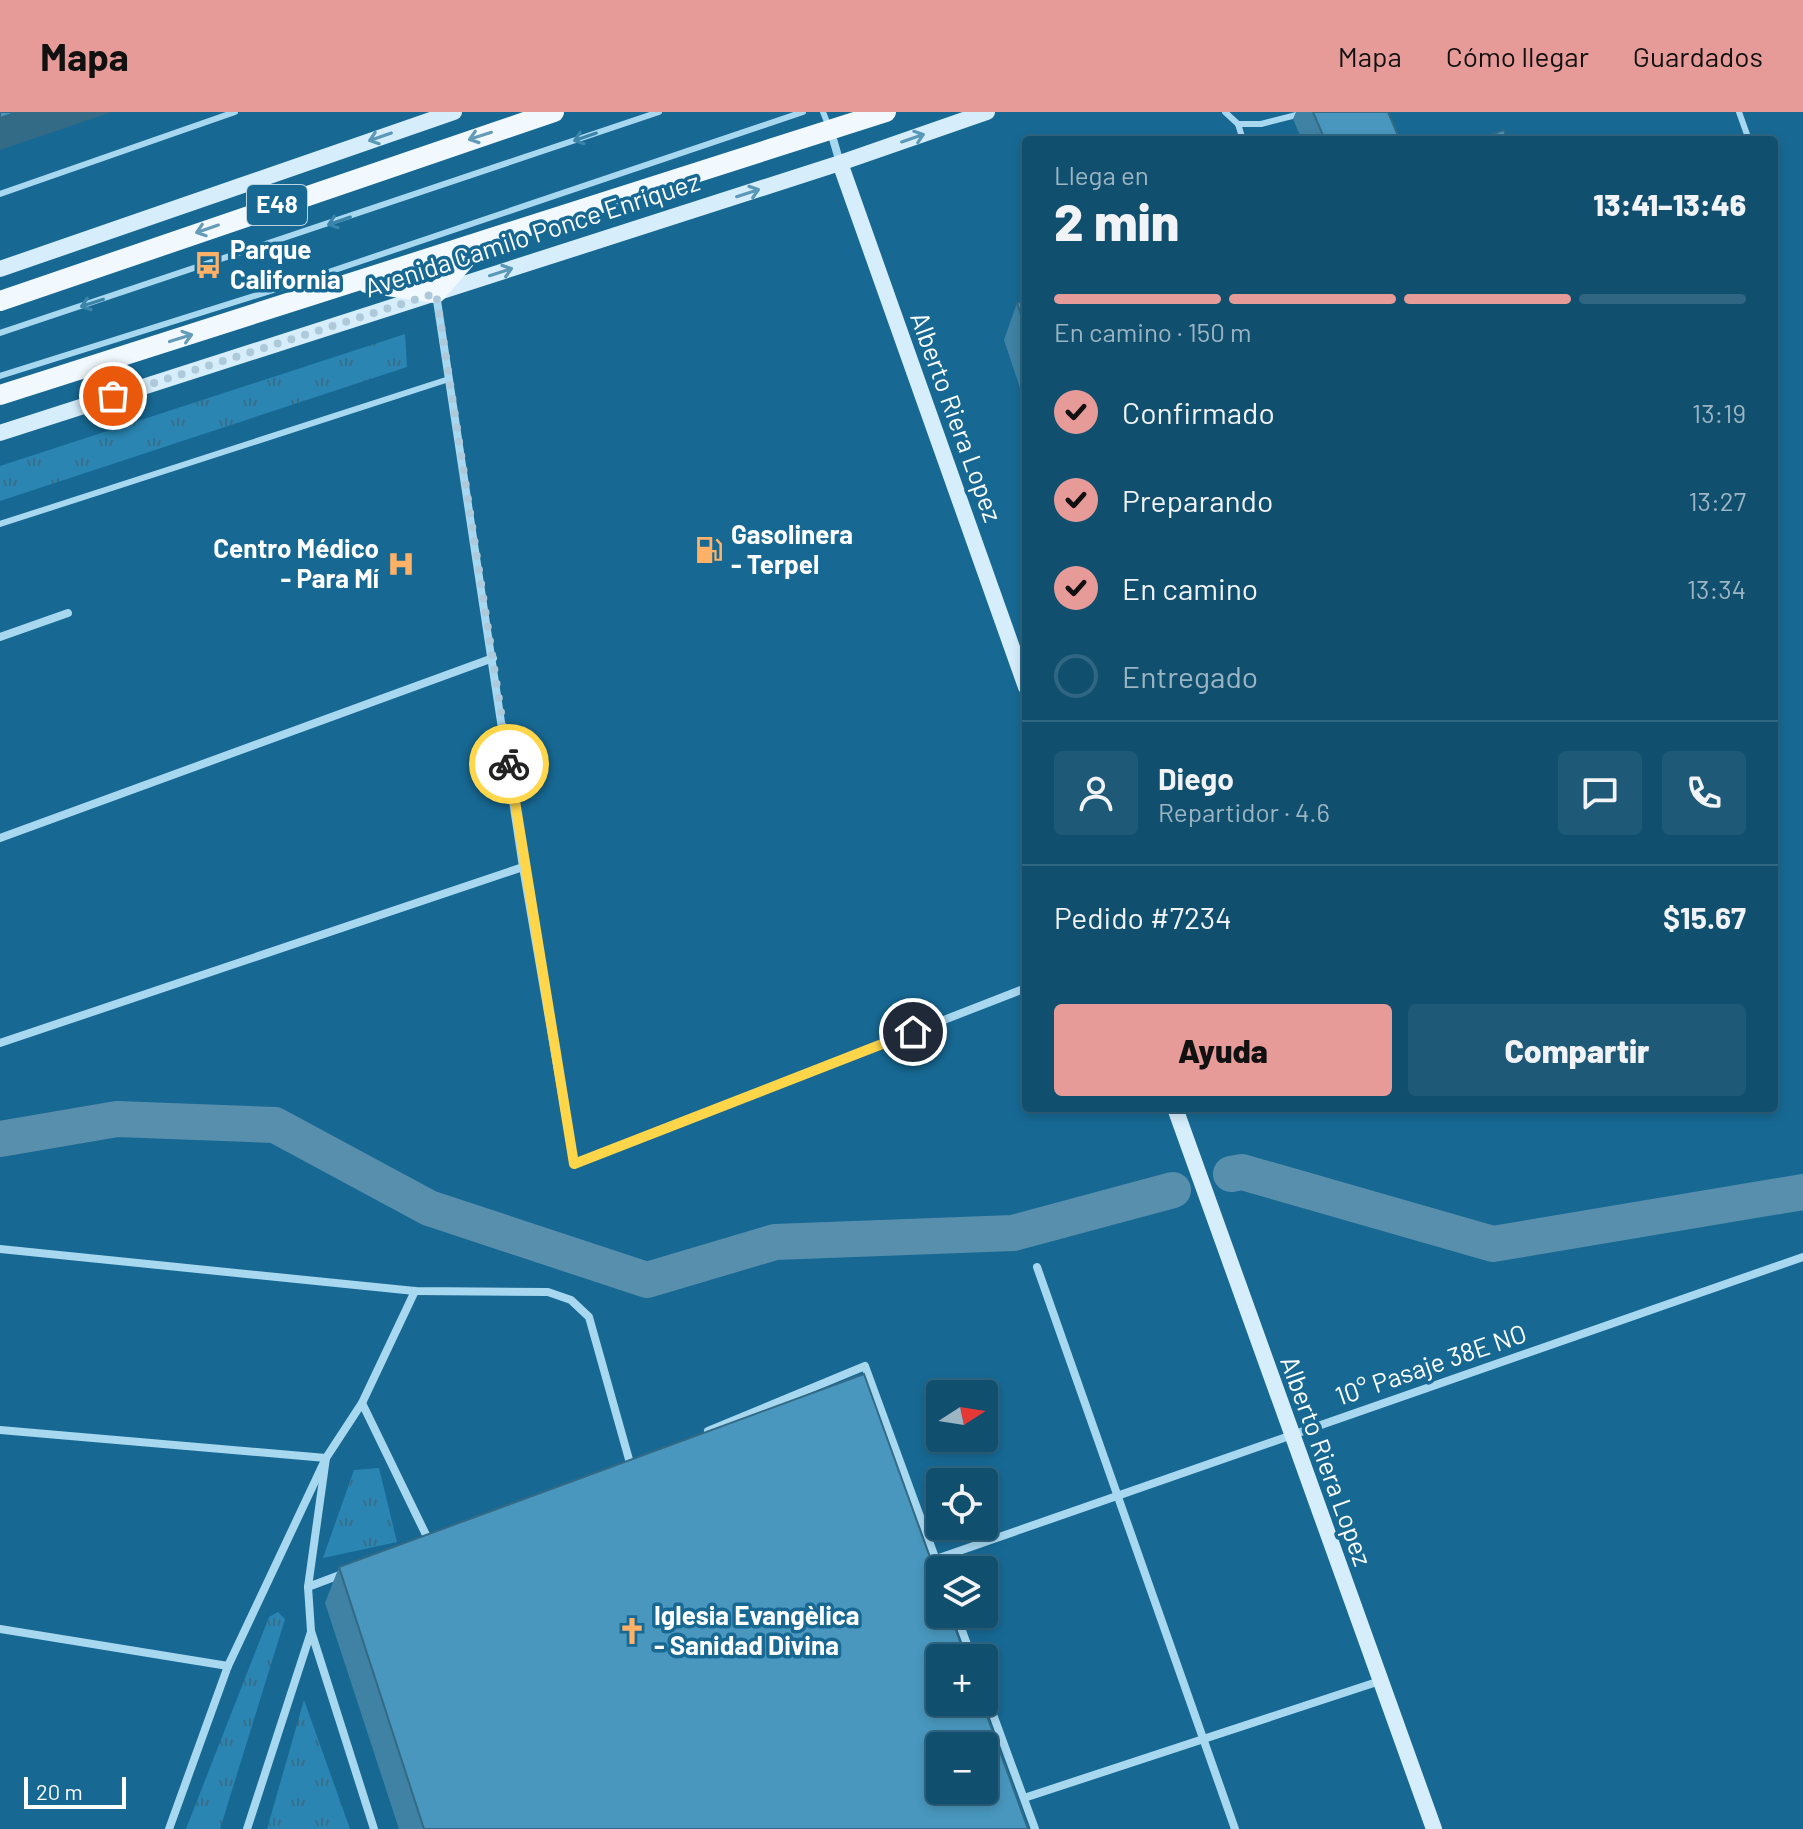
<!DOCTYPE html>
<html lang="es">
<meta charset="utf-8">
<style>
body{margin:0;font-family:Barlow,sans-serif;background:#1e5977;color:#f1f3f6;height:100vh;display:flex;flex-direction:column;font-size:30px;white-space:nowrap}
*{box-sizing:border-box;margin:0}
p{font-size:26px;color:#9cb5c3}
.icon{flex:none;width:44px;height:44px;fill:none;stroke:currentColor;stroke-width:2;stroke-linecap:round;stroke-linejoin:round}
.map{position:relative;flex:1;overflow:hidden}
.panel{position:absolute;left:1022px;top:24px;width:756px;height:976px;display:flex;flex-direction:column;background:#114f6f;border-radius:8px;box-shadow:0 4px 12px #0003,0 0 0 2px #306682}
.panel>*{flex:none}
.needle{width:52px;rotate:78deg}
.tools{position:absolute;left:926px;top:1268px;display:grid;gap:16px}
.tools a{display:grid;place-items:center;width:72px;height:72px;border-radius:8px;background:#114f6f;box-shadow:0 4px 12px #0003,0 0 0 2px #306682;font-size:40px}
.scale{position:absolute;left:24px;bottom:20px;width:102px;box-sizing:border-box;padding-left:8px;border:4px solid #fff;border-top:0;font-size:22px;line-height:28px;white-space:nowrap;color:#fff;-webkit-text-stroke:6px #176994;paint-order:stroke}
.pin{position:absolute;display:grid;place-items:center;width:68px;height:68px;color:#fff;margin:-34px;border:4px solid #fff;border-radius:50%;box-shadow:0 2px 8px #0007}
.courier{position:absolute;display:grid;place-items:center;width:80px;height:80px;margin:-40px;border:6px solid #ffd54a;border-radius:50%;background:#fff;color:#222;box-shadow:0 2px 10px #0007}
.head em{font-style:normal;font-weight:800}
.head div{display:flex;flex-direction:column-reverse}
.head{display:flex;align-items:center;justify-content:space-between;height:136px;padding:0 32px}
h1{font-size:52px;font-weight:800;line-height:60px}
.bar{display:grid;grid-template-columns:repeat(4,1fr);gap:12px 8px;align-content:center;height:96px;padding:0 32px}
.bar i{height:10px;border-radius:6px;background:#306682}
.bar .current{background:#e69b98}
.bar p{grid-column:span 4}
.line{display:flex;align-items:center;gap:20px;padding:0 32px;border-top:2px solid #306682}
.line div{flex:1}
.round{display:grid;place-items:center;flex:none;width:84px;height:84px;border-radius:8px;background:#1e5977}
ol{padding:0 32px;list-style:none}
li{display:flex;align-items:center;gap:24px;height:88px}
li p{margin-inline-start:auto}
li .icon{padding:8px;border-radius:50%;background:#e69b98;color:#111;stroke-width:4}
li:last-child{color:#9cb5c3}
li i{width:44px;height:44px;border:4px solid #306682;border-radius:50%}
.cta{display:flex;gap:16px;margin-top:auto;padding:16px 32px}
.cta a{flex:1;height:92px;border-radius:8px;background:#e69b98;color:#111;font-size:32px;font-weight:800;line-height:92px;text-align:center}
.cta a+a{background:#1e5977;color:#f1f3f6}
header{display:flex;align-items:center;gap:48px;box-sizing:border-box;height:112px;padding:0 40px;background:#e69b98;color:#111}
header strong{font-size:38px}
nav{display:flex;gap:44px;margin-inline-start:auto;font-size:28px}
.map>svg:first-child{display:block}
</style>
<header>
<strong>Mapa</strong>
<nav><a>Mapa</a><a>Cómo llegar</a><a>Guardados</a></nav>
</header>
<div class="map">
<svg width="1803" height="1717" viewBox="0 0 1803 1717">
<defs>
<pattern id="park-tufts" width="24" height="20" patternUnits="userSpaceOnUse" patternTransform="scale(2)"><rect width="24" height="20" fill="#2a85b2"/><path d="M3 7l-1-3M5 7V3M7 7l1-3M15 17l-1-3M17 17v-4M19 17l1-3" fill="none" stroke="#386e89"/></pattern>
</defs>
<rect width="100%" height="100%" fill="#176994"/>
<g fill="url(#park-tufts)">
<path d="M405,222L407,255L0,389V354Z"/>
<path d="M379,1356L397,1430L323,1446L354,1358Z"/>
<path d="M278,1500L285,1507L220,1717H186L269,1505Z"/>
<path d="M304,1588L350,1717H267Z"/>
</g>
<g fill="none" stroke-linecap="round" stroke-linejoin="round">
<g stroke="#588fac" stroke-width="36">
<path d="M0,1027L117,1007L275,1013L429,1096L647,1168L775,1130L1013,1121L1173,1078"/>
<path d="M1231,1062L1242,1060L1493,1132L1803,1080"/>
</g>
<g stroke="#a8d8f0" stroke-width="6">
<path d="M823,0L829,15"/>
<path d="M1225,0L1238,12H1261L1308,0"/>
<path d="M1739,0L1749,28"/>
<path d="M1238,12L1243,28"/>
<path d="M0,82L235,0"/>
<path d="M0,221L659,0"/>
<path d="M0,264L305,168L803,0"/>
<path d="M0,412L449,267"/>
</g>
<g stroke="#a8d8f0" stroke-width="8">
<path d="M831,20L840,51"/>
<path d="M436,182L523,755L574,1052L1026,876"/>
<path d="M0,525L68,501"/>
<path d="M0,726L493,546"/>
<path d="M0,931L523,755"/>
<path d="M0,1137L415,1179L548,1180L571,1188L589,1205L630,1351"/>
<path d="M1037,1155L1235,1717"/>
<path d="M362,1291L429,1429"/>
<path d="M0,1318L326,1346L228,1554L169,1717"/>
<path d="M708,1319L865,1254L940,1459"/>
<path d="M936,1447L1803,1145"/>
<path d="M345,1461L308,1475L326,1346L362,1291L415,1179"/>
<path d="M308,1475L311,1519L374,1717"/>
<path d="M956,1502L972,1546"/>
<path d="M0,1517L228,1554"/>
<path d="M984,1578L1035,1717"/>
<path d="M1024,1686L1380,1569"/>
<path d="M247,1717L311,1520"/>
</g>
<g stroke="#d6eefb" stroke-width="16">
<path d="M840,51L1026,575"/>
<path d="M0,157L454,0"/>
<path d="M0,321L840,51L987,0"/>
<path d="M1175,996L1434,1717"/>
</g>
<g stroke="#f1f9ff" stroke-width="20">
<path d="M367,171L436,181L477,134"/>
<path d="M0,189L554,0"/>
<path d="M0,283L886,0"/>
</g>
</g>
<g fill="#3f82a3">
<path d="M1296,0H1388L1400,28H1302L1293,7Z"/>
<path d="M1026,188V294L1004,228L1017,191Z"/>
<path d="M339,1455L1028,1717H399L325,1491Z"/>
</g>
<path fill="#336a85" d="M17,0H112L0,38V6Z"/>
<g fill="#4997be" stroke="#336a85" stroke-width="2" fill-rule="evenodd">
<path d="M0,0H17L0,6Z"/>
<path d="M1313,0H1388L1400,28H1325Z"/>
<path d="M1504,18L1507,28H1476Z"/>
<path d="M1026,188V217L1017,191Z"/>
<path d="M864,1262L940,1473V1502H950L966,1546H940V1590H982L1028,1717H424L339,1455ZM940,1634H984V1678H940Z"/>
</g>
<defs><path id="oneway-shaft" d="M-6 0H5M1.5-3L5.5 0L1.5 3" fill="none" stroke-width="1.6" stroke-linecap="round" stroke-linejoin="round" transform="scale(2)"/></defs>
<g stroke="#639bb9">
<use href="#oneway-shaft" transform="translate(480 24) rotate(162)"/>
<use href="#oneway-shaft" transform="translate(207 117) rotate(161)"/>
<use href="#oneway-shaft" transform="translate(181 226) rotate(-17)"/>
</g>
<g stroke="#5a98b8">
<use href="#oneway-shaft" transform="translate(380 25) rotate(161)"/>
<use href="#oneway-shaft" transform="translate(913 26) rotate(-19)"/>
<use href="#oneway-shaft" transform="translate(748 81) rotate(-18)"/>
<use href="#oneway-shaft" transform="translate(501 160) rotate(-18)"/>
</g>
<g stroke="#3b85ab">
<use href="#oneway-shaft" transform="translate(585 25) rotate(161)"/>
<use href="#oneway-shaft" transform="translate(339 109) rotate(161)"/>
<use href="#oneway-shaft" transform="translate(92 191) rotate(162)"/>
</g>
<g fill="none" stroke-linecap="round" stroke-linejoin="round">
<path stroke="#aecada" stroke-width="8" stroke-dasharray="0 14.4" d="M113,284L436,181L509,652"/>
<path stroke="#ffd54a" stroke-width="10" d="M509,652L574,1052L913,920"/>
</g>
<defs>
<g id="bus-bare" transform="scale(2.16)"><path d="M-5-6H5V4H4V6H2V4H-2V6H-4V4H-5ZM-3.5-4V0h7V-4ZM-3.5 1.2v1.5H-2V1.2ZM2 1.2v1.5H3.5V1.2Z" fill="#ffb267" stroke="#176994" stroke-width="2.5" paint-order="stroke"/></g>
<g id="fuel-bare" transform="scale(2.16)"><path d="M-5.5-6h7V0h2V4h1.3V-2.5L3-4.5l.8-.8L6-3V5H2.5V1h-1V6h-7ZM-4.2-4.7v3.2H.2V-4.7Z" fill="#ffb267" stroke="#176994" stroke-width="2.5" paint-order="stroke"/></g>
<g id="hospital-bare" transform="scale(2.16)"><path d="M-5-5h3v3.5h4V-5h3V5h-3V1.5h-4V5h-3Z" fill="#ffb267" stroke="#176994" stroke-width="2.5" paint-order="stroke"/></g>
<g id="church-bare" transform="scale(2.16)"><path d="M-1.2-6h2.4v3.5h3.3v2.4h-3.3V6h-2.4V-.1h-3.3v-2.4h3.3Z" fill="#ffb267" stroke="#176994" stroke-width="2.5" paint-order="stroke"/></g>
</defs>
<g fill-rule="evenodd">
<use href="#bus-bare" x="208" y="153"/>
<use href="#fuel-bare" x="709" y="438"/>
<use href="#hospital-bare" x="401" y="452"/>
<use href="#church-bare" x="632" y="1519"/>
</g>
<g text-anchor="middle" stroke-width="7" stroke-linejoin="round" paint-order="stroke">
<rect fill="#176994" stroke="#b9d2df" stroke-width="2" x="247" y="73" width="60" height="40" rx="6"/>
<g font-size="24" font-weight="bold" fill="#fff">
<text x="277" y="101">E48</text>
</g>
<g font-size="26" fill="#fff" stroke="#176994">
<text transform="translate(532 123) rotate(-18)" y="9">Avenida Camilo Ponce Enríquez</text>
<text transform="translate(956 305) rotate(70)" y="9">Alberto Riera Lopez</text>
<text transform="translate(1431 1253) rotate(-19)" y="9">10° Pasaje 38E NO</text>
<text transform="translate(1326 1349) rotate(70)" y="9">Alberto Riera Lopez</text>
</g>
<g font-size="26" font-weight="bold" fill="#fff" stroke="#176994" text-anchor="start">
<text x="230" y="147">Parque<tspan x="230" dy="30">California</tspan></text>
<text x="731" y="432">Gasolinera<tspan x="731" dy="30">- Terpel</tspan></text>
<text x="379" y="446" text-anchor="end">Centro Médico<tspan x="379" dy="30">- Para Mí</tspan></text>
<text x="654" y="1513">Iglesia Evangèlica<tspan x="654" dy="30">- Sanidad Divina</tspan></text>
</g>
</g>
</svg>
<div class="tools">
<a><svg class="needle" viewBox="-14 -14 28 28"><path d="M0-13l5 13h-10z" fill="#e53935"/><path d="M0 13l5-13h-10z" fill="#9cb5c3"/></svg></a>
<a><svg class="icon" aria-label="locate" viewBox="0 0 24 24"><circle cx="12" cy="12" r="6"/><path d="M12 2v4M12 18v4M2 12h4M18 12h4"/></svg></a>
<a><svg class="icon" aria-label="layers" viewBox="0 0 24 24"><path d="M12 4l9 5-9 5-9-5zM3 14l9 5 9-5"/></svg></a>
<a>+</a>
<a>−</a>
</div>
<div class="scale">20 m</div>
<div class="pin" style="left:113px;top:284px;background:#ea580c"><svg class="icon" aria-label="bag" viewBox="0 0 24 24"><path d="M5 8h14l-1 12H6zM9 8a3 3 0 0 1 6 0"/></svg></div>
<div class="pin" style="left:913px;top:920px;background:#1f2937"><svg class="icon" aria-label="home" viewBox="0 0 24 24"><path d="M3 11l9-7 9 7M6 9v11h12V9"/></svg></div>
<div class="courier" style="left:509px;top:652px"><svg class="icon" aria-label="bike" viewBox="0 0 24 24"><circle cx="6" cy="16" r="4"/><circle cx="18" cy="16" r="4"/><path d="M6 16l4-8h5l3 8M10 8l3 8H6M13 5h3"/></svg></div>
<section class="panel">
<div class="head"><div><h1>2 min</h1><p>Llega en</p></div><em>13:41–13:46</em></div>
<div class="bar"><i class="current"></i><i class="current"></i><i class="current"></i><i></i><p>En camino · 150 m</p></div>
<ol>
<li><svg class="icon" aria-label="check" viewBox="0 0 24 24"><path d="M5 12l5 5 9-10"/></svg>Confirmado<p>13:19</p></li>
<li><svg class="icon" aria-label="check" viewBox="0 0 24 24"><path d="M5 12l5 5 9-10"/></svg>Preparando<p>13:27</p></li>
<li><svg class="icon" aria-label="check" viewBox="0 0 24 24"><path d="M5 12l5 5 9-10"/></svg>En camino<p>13:34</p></li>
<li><i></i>Entregado</li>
</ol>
<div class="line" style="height:144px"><a class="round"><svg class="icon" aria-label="person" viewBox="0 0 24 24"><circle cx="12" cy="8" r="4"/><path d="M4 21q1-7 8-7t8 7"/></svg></a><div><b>Diego</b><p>Repartidor · 4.6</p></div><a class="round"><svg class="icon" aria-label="chat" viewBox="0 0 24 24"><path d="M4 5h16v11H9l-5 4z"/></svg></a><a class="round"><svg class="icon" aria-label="phone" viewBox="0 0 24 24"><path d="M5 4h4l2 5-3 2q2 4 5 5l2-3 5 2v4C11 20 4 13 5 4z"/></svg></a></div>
<div class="line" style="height:104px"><div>Pedido #7234</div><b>$15.67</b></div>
<div class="cta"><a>Ayuda</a><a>Compartir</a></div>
</section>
</div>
